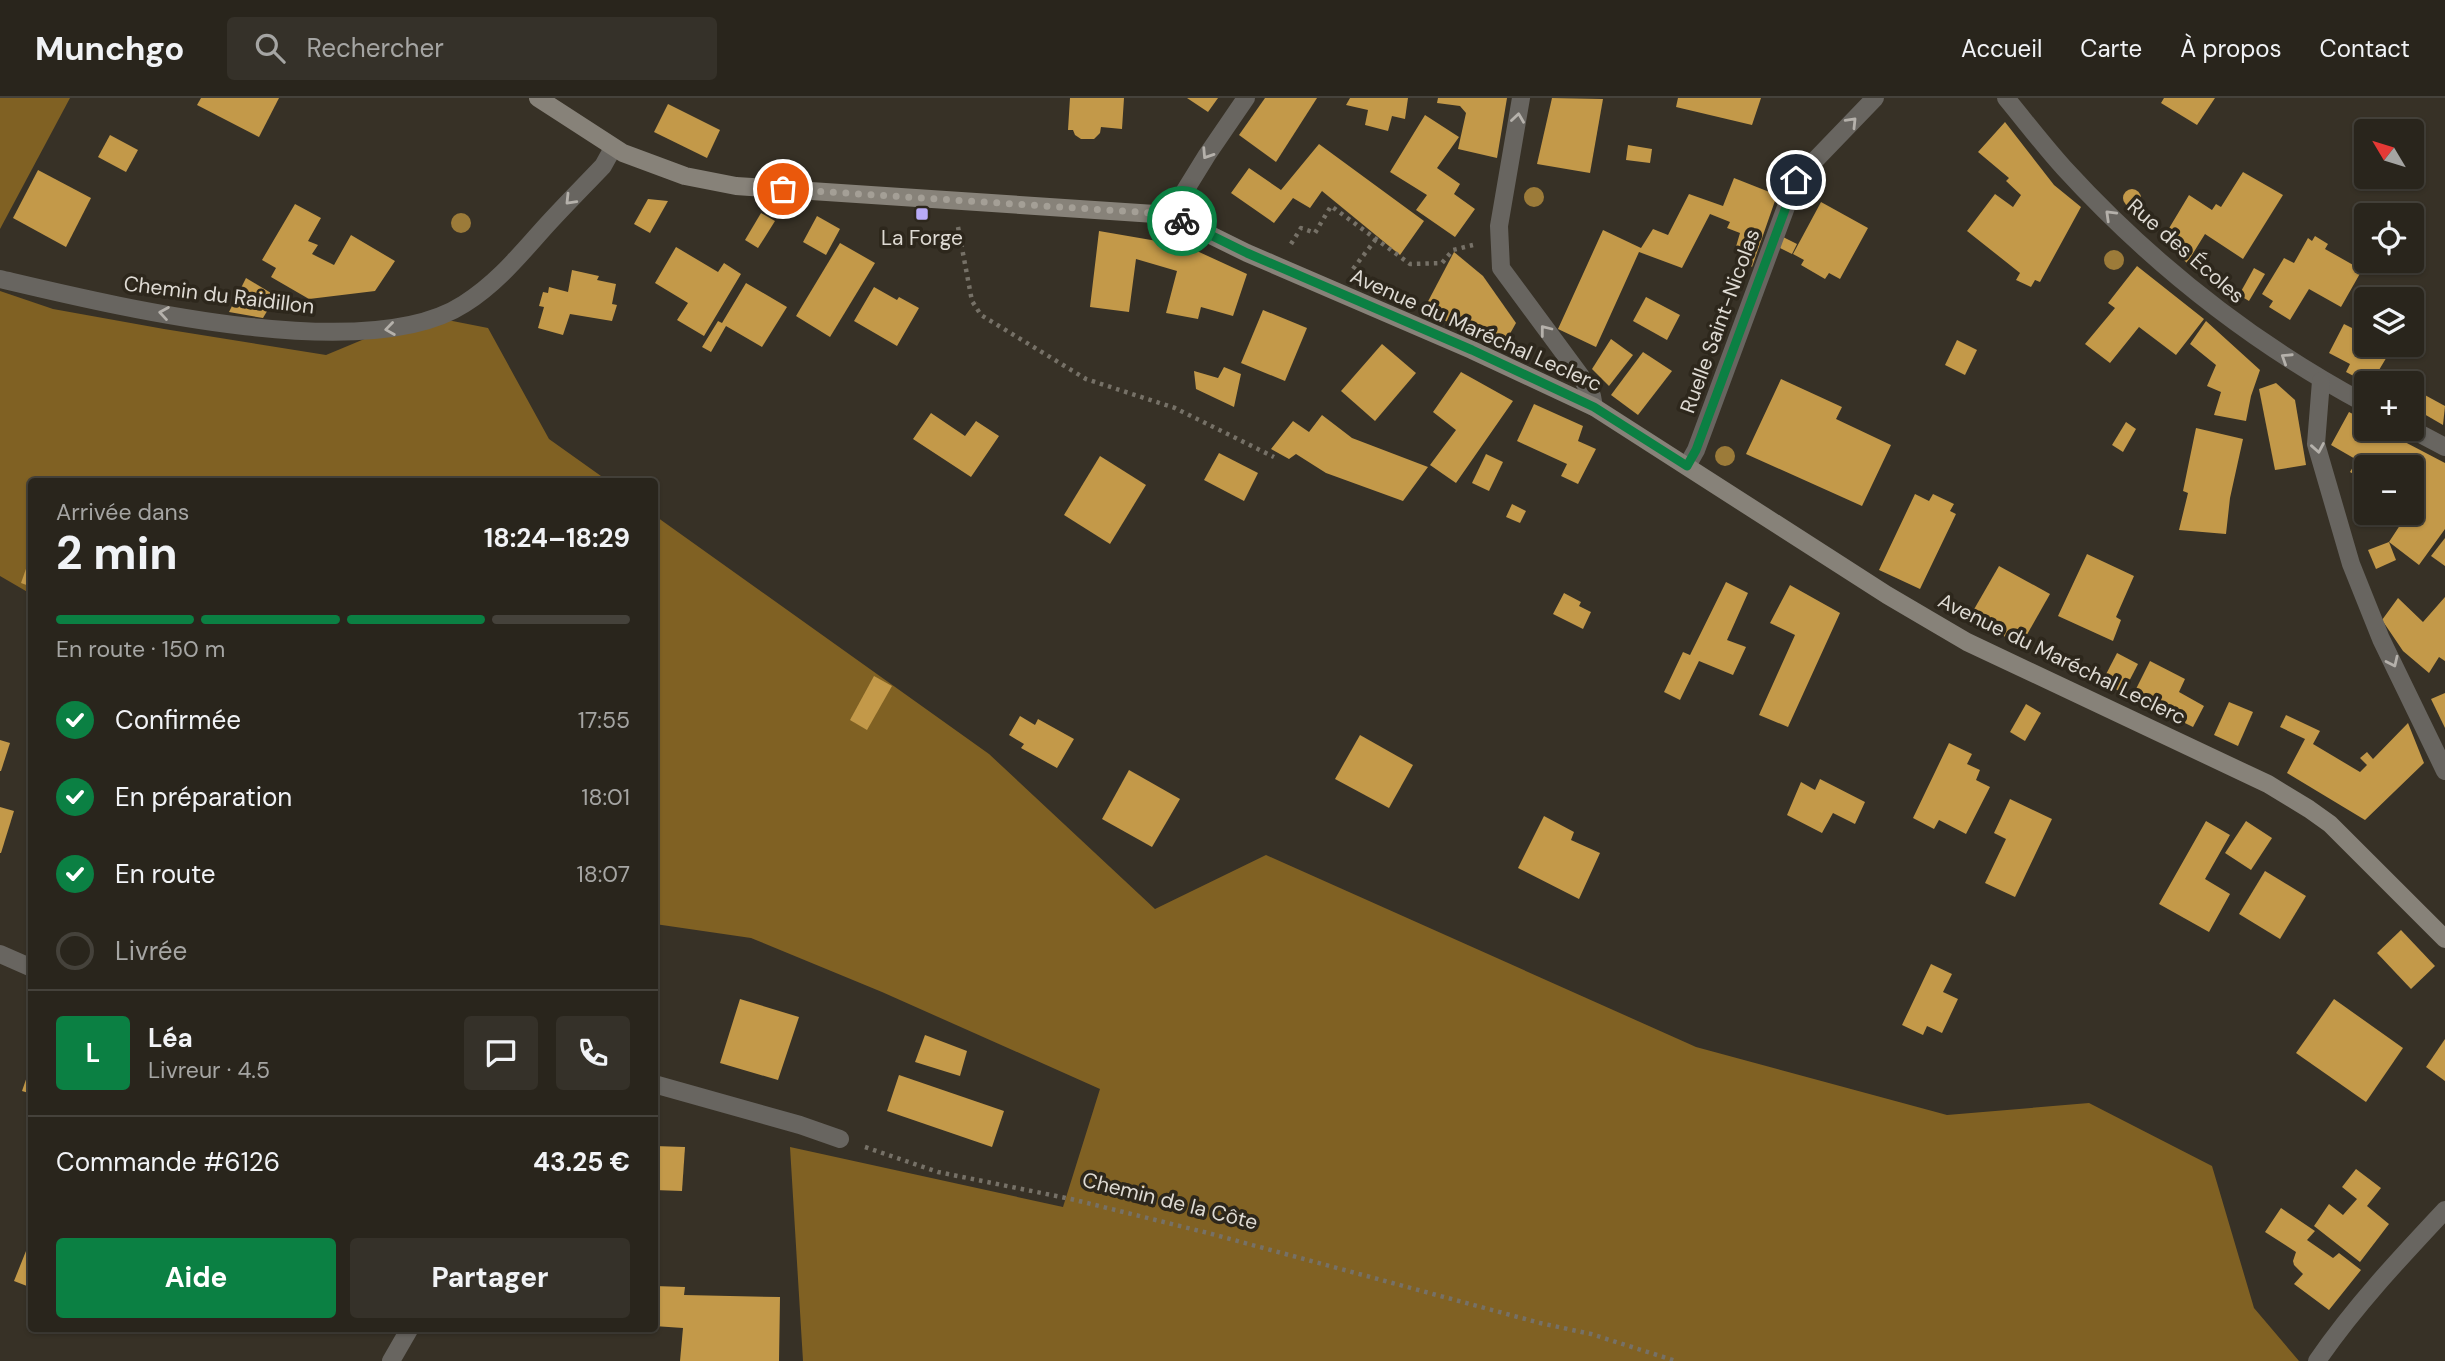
<!DOCTYPE html>
<html lang="fr">
<meta charset="utf-8">
<style>
body{margin:0;font-family:"DM Sans",sans-serif;background:#353129;color:#f1f3f6;height:100vh;display:flex;flex-direction:column;font-size:26px;white-space:nowrap}
*{box-sizing:border-box;margin:0}
p{font-size:23px;color:#a5a5a3}
.icon{flex:none;width:38px;height:38px;fill:none;stroke:currentColor;stroke-width:2;stroke-linecap:round;stroke-linejoin:round}
.map{position:relative;flex:1;overflow:hidden}
.sheet{position:absolute;left:28px;top:380px;width:630px;height:854px;display:flex;flex-direction:column;background:#29251c;border-radius:7px;box-shadow:0 2px 5px #0004,0 0 0 2px #45423b}
.sheet>*{flex:none}
.needle{width:46px;rotate:308deg}
.buttons{position:absolute;left:2354px;top:21px;display:grid;gap:14px}
.buttons a{display:grid;place-items:center;width:70px;height:70px;border-radius:7px;background:#29251c;box-shadow:0 2px 5px #0004,0 0 0 2px #45423b;font-size:35px}
.pin{position:absolute;display:grid;place-items:center;width:60px;height:60px;color:#fff;margin:-30px;border:4px solid #fff;border-radius:50%;box-shadow:0 2px 7px #0007}
.courier{position:absolute;display:grid;place-items:center;width:70px;height:70px;margin:-35px;border:5px solid #0b8043;border-radius:50%;background:#fff;color:#222;box-shadow:0 2px 9px #0007}
.summary em{font-style:normal;font-weight:700}
.summary div{display:flex;flex-direction:column-reverse}
.summary{display:flex;align-items:center;justify-content:space-between;height:119px;padding:0 28px}
h1{font-size:46px;font-weight:700;line-height:52px}
.bar{display:grid;grid-template-columns:repeat(4,1fr);gap:10px 7px;align-content:center;height:84px;padding:0 28px}
.bar i{height:9px;border-radius:5px;background:#45423b}
.bar .on{background:#0b8043}
.bar p{grid-column:span 4}
.line{display:flex;align-items:center;gap:18px;padding:0 28px;border-top:2px solid #45423b}
.line div{flex:1}
.round{display:grid;place-items:center;flex:none;width:74px;height:74px;border-radius:7px;background:#353129}
ol{padding:0 28px;list-style:none}
li{display:flex;align-items:center;gap:21px;height:77px}
li p{margin-inline-start:auto}
li .icon{padding:7px;border-radius:50%;background:#0b8043;color:#fff;stroke-width:4}
li:last-child{color:#a5a5a3}
li i{width:38px;height:38px;border:4px solid #45423b;border-radius:50%}
.cta{display:flex;gap:14px;margin-top:auto;padding:14px 28px}
.cta a{flex:1;height:80px;border-radius:7px;background:#0b8043;color:#fff;font-size:28px;font-weight:700;line-height:80px;text-align:center}
.cta a+a{background:#353129;color:#f1f3f6}
header{display:flex;align-items:center;gap:42px;box-sizing:border-box;height:98px;padding:0 35px;background:#29251c;border-bottom:2px solid #45423b}
header strong{font-size:33px}
nav{display:flex;gap:38px;margin-inline-start:auto;font-size:24px}
.search{width:490px;height:63px;background:#353129;display:flex;align-items:center;gap:18px;box-sizing:border-box;padding:0 24px;border-radius:7px;color:#a5a5a3;font-size:26px}
.map>svg:first-child{display:block}
</style>
<header>
<strong>Munchgo</strong>
<div class="search"><svg class="icon" aria-label="search" viewBox="0 0 24 24"><circle cx="10" cy="10" r="6"/><path d="M15 15l6 6"/></svg>Rechercher</div>
<nav><a>Accueil</a><a>Carte</a><a>À propos</a><a>Contact</a></nav>
</header>
<div class="map">
<svg width="2445" height="1263" viewBox="0 0 2445 1263">
<rect width="100%" height="100%" fill="#373126"/>
<g fill="#806123">
<path d="M0,0H70L0,131Z"/>
<path d="M0,193L53,211L164,231L326,257L422,217L488,230L549,341L608,383H32L31,496L0,478Z"/>
<path d="M654,417L989,656L1155,811L1266,757L1696,949L1947,1017L2089,1005L2212,1068L2254,1210L2299,1263H803L790,1049L1063,1109L1100,991L882,894L751,840L655,826Z"/>
</g>
<g fill="#c39949">
<path d="M201,0H279L259,39L197,7Z"/>
<path d="M1070,0H1124L1122,31L1101,29L1100,35L1094,41H1081L1075,37L1073,32H1068Z"/>
<path d="M1187,0H1218L1208,14Z"/>
<path d="M1265,0H1317L1276,64L1239,37Z"/>
<path d="M1350,0H1408L1405,21L1392,18L1388,33L1365,27L1368,12L1346,7Z"/>
<path d="M1438,0H1507L1497,60L1458,51L1466,15L1460,8L1437,5Z"/>
<path d="M1552,0L1603,1L1590,75L1537,66Z"/>
<path d="M1678,0H1761L1752,27L1676,9Z"/>
<path d="M2164,0H2215L2197,27L2161,5Z"/>
<path d="M668,6L720,32L707,60L654,34Z"/>
<path d="M1425,17L1459,39L1437,70L1460,86L1454,96L1475,111L1455,139L1416,112L1427,97L1390,74Z"/>
<path d="M2005,24L2054,87L2081,109L2040,184L2035,182L2031,189L2016,182L2020,175L1967,133L1995,96L2013,109L2021,97L2006,83L2009,80L1978,54Z"/>
<path d="M110,37L138,52L126,74L98,59Z"/>
<path d="M1319,46L1424,123L1400,157L1322,93L1310,110L1293,100L1274,125L1231,95L1249,70L1281,92Z"/>
<path d="M1628,47L1652,51L1650,65L1626,62Z"/>
<path d="M38,72L91,100L66,149L13,120Z"/>
<path d="M2243,74L2283,97L2243,161L2205,136L2187,165L2162,142L2189,97L2212,112L2216,106L2221,109Z"/>
<path d="M1734,80L1777,97L1752,169L1735,152L1740,135L1727,130L1730,124L1710,116L1682,170L1639,154L1596,249L1558,231L1603,132L1641,150L1653,131L1668,137L1689,96L1723,108Z"/>
<circle cx="2132" cy="100" r="9"/>
<path d="M648,101L668,103L650,135L634,126Z"/>
<path d="M1821,104L1868,130L1840,181L1829,175L1825,181L1801,167L1804,162L1793,156Z"/>
<path d="M295,106L321,120L308,143L318,147L312,156L334,167L351,137L395,163L375,193L309,201L271,179L276,170L262,162Z"/>
<path d="M761,115L775,123L758,150L745,142Z"/>
<path d="M817,118L840,131L826,157L803,144Z"/>
<path d="M1099,133L1186,148L1247,176L1233,218L1201,209L1198,221L1166,215L1177,173L1136,161L1129,214L1090,209Z"/>
<path d="M2315,138L2328,146L2325,151L2362,172L2341,209L2309,191L2290,222L2269,209L2273,203L2262,196L2284,160L2294,165L2308,140L2312,143Z"/>
<path d="M1783,139L1797,146L1792,156L1780,150Z"/>
<path d="M840,145L875,165L830,239L796,218Z"/>
<path d="M676,149L718,174L724,165L741,176L704,238L677,222L688,205L655,185Z"/>
<path d="M1454,154L1483,178L1516,225L1503,248L1423,213Z"/>
<path d="M2137,168L2204,221L2176,257L2139,229L2110,265L2085,246L2115,210L2108,205Z"/>
<path d="M2254,170L2265,176L2249,203L2239,197Z"/>
<path d="M572,172L599,178L597,182L616,186L612,206L617,207L612,223L570,216L563,237L538,230L544,209L539,208L543,194L548,195L549,189L568,194Z"/>
<path d="M246,180L276,198L263,220L229,214Z"/>
<path d="M746,185L787,209L762,249L726,228L711,254L702,249L718,223L722,225Z"/>
<path d="M874,189L897,202L899,199L919,210L897,248L854,223Z"/>
<path d="M1646,199L1680,217L1667,242L1633,223Z"/>
<path d="M1263,212L1307,230L1285,283L1241,265Z"/>
<path d="M2206,223L2260,272L2251,298L2246,323L2214,317L2221,294L2207,288L2216,267L2190,246Z"/>
<path d="M2344,226L2366,237V247H2382L2391,252L2379,272L2403,285H2367L2346,274L2350,266L2329,255Z"/>
<path d="M1611,241L1633,257L1609,288L1592,271Z"/>
<path d="M1957,242L1977,252L1965,277L1945,267Z"/>
<path d="M1382,246L1416,275L1375,323L1341,293Z"/>
<path d="M1643,254L1672,273L1638,317L1611,297Z"/>
<path d="M1224,269L1241,276L1234,309L1196,291L1194,273L1218,280Z"/>
<path d="M1461,274L1513,303L1456,385L1430,367L1456,332L1433,314Z"/>
<path d="M1781,281L1842,309L1836,321L1891,347L1862,408L1746,356Z"/>
<path d="M2276,285L2295,302L2306,367L2275,372L2259,291Z"/>
<path d="M2412,290L2445,308L2443,327L2412,309Z"/>
<path d="M1534,306L1583,328L1578,343L1596,351L1578,386L1561,378L1567,366L1517,343Z"/>
<path d="M2349,314L2366,323V331H2380L2445,365V431L2419,467L2389,444L2408,415H2412V410L2423,392L2412,386V369H2366V383L2350,374L2357,362L2331,347Z"/>
<path d="M931,315L965,338L976,323L999,338L971,379L913,341Z"/>
<path d="M1322,317L1352,340L1428,369L1403,403L1326,375L1296,356L1289,361L1271,351L1293,323L1309,334Z"/>
<path d="M2126,324L2136,331L2123,354L2112,347Z"/>
<path d="M2196,330L2243,341L2230,400L2226,436L2179,432L2188,395L2183,393Z"/>
<path d="M1219,355L1258,375L1244,403L1204,382Z"/>
<path d="M1486,356L1503,364L1489,393L1472,385Z"/>
<path d="M1100,358L1146,387L1110,446L1064,417Z"/>
<path d="M1915,396L1929,403L1933,396L1954,406L1950,413L1956,416L1920,491L1879,472Z"/>
<path d="M1512,406L1526,413L1520,425L1506,419Z"/>
<path d="M2445,440V468L2431,458Z"/>
<path d="M2389,444L2396,462L2376,471L2368,452Z"/>
<path d="M2087,456L2134,478L2116,519L2121,522L2113,543L2058,518Z"/>
<path d="M27,468L32,470V489L21,485Z"/>
<path d="M1999,468L2050,496L2021,547L1969,520Z"/>
<path d="M1726,484L1748,495L1727,542L1746,549L1733,577L1699,563L1680,602L1664,594L1683,554L1690,557Z"/>
<path d="M1790,487L1840,515L1788,629L1759,617L1795,537L1770,525Z"/>
<path d="M1564,495L1581,504L1579,508L1591,514L1583,531L1553,516Z"/>
<path d="M2445,499V563L2439,559L2429,575L2403,553L2382,522L2398,500L2423,524Z"/>
<path d="M2117,555L2138,566L2123,595L2102,584Z"/>
<path d="M2150,563L2185,581L2179,594L2204,608L2193,629L2132,599Z"/>
<path d="M874,578L892,588L867,632L850,622Z"/>
<path d="M2445,595V630L2431,601Z"/>
<path d="M2229,604L2253,614L2238,648L2214,637Z"/>
<path d="M2026,606L2041,615L2025,643L2010,634Z"/>
<path d="M2286,617L2320,633L2313,646L2360,674L2367,667L2360,660L2367,654L2373,661L2408,625L2424,665L2365,722L2287,675L2305,641L2280,629Z"/>
<path d="M1020,618L1035,627L1038,621L1074,641L1057,670L1021,650L1024,646L1009,637Z"/>
<path d="M1360,637L1413,667L1389,710L1335,681Z"/>
<path d="M0,642L10,645L1,673H0Z"/>
<path d="M1949,645L1972,656L1967,666L1980,672L1976,682L1990,689L1966,736L1939,722L1934,731L1913,720Z"/>
<path d="M1129,672L1180,701L1152,749L1102,721Z"/>
<path d="M1820,681L1865,704L1855,726L1833,715L1822,735L1787,717L1801,684L1815,692Z"/>
<path d="M2010,701L2052,721L2015,799L1985,785L2006,741L1994,735Z"/>
<path d="M0,709L14,713L1,755H0Z"/>
<path d="M1544,718L1574,734L1571,742L1600,755L1579,801L1518,770Z"/>
<path d="M2206,723L2230,737L2205,781L2230,796L2209,834L2159,806Z"/>
<path d="M2246,723L2272,740L2251,772L2225,755Z"/>
<path d="M2265,773L2306,798L2280,841L2239,816Z"/>
<path d="M2401,832L2435,868L2411,891L2377,855Z"/>
<path d="M1931,866L1952,876L1943,894L1958,901L1942,935L1927,928L1923,937L1902,927Z"/>
<path d="M740,901L799,919L778,982L720,965Z"/>
<path d="M2334,901L2403,950L2366,1004L2296,955Z"/>
<path d="M925,937L967,953L960,978L915,964Z"/>
<path d="M2445,941V983L2426,969Z"/>
<path d="M31,967H32V996L22,993Z"/>
<path d="M899,977L1004,1013L992,1049L887,1013Z"/>
<path d="M654,1048L685,1049L682,1093L654,1092Z"/>
<path d="M2356,1071L2381,1090L2367,1108L2389,1126L2360,1164L2314,1128L2329,1106L2343,1117L2357,1101L2342,1089Z"/>
<path d="M2281,1110L2315,1133L2307,1142L2333,1160L2339,1155L2361,1172L2329,1212L2294,1186L2303,1176L2294,1167L2293,1163L2296,1154L2265,1134Z"/>
<path d="M32,1138V1190L14,1183Z"/>
<path d="M654,1188L685,1189L684,1197L780,1199L779,1263H680L683,1230L654,1228Z"/>
</g>
<g fill="none" stroke-linecap="round" stroke-linejoin="round">
<g stroke="#767167" stroke-width="4.5" stroke-dasharray="3.5 5" stroke-linecap="butt">
<path d="M958,129L972,203L981,217L1086,281L1175,310L1274,359"/>
<path d="M1291,146L1301,130L1315,135L1331,108L1410,166L1442,165L1453,152L1473,147"/>
<path d="M1353,171L1376,141"/>
<path d="M865,1049L938,1074L1071,1101L1208,1135L1540,1225L1591,1236L1676,1263"/>
</g>
<g stroke="#686560" stroke-width="18">
<path d="M1521,0L1499,128L1501,170L1580,277L1592,298L1594,309"/>
<path d="M2006,0C2025,23 2044,48 2064,70C2151,165 2252,245 2366,306"/>
<path d="M1170,117L1207,57L1246,0"/>
<path d="M0,181C111,207 366,270 464,206C496,186 519,158 544,130C563,109 583,89 603,68L613,50"/>
<path d="M2321,283L2316,346L2351,466L2381,541L2445,673"/>
<path d="M2411,331L2445,349"/>
<path d="M1687,368L1696,352L1796,82L1875,0"/>
<path d="M0,856L32,870"/>
<path d="M654,986L800,1027L840,1041"/>
<path d="M391,1263L410,1230"/>
<path d="M2317,1263C2354,1209 2400,1160 2445,1112"/>
</g>
<path stroke="#878279" stroke-width="18" d="M538,0L623,55L685,78L736,88L1170,117L1247,155L1472,252L1594,309L1887,497L1967,544L2268,686L2309,711L2330,726L2445,841"/>
</g>
<g fill="#9c7b39">
<circle cx="1534" cy="99" r="10"/>
<circle cx="461" cy="125" r="10"/>
<circle cx="2114" cy="162" r="10"/>
<circle cx="1725" cy="358" r="10"/>
</g>
<defs><path id="oneway-chevron" d="M-2-3.5L2.5 0L-2 3.5" fill="none" stroke-width="1.6" stroke-linecap="round" stroke-linejoin="round" transform="scale(1.75)"/></defs>
<g stroke="#b5b1ab">
<use href="#oneway-chevron" transform="translate(1518 20) rotate(-82)"/>
<use href="#oneway-chevron" transform="translate(1852 24) rotate(-46)"/>
<use href="#oneway-chevron" transform="translate(1207 56) rotate(123)"/>
<use href="#oneway-chevron" transform="translate(570 102) rotate(134)"/>
<use href="#oneway-chevron" transform="translate(2110 117) rotate(-136)"/>
<use href="#oneway-chevron" transform="translate(164 215) rotate(-171)"/>
<use href="#oneway-chevron" transform="translate(390 231) rotate(172)"/>
<use href="#oneway-chevron" transform="translate(1545 232) rotate(-128)"/>
<use href="#oneway-chevron" transform="translate(2286 260) rotate(-147)"/>
<use href="#oneway-chevron" transform="translate(2318 350) rotate(80)"/>
<use href="#oneway-chevron" transform="translate(2393 564) rotate(65)"/>
</g>
<g fill="none" stroke-linecap="round" stroke-linejoin="round">
<path stroke="#a49f96" stroke-width="7" stroke-dasharray="0 12.6" d="M783,91L1153,115L1171,117L1182,123"/>
<path stroke="#0b8043" stroke-width="9" d="M1182,123L1247,155L1472,252L1594,309L1687,368L1696,352L1796,82"/>
</g>
<rect fill="#b9abf7" stroke="#2d271c" stroke-width="2.5" x="915" y="109" width="14" height="14" rx="3.5"/>
<g text-anchor="middle" stroke-width="7" stroke-linejoin="round" paint-order="stroke">
<g font-size="21" fill="#dedad3" stroke="#2d271c">
<text x="922" y="147">La Forge</text>
</g>
<g font-size="21" fill="#dedad3" stroke="#2d271c">
<text transform="translate(2186 153) rotate(41)" y="7">Rue des Écoles</text>
<text transform="translate(219 197) rotate(7)" y="7">Chemin du Raidillon</text>
<text transform="translate(1720 223) rotate(-70)" y="7">Ruelle Saint-Nicolas</text>
<text transform="translate(1476 232) rotate(24)" y="7">Avenue du Maréchal Leclerc</text>
<text transform="translate(2062 561) rotate(26)" y="7">Avenue du Maréchal Leclerc</text>
<text transform="translate(1170 1103) rotate(14)" y="7">Chemin de la Côte</text>
</g>
</g>
</svg>
<div class="buttons">
<a><svg class="needle" viewBox="-14 -14 28 28"><path d="M0-13l5 13h-10z" fill="#e53935"/><path d="M0 13l5-13h-10z" fill="#a5a5a3"/></svg></a>
<a><svg class="icon" aria-label="locate" viewBox="0 0 24 24"><circle cx="12" cy="12" r="6"/><path d="M12 2v4M12 18v4M2 12h4M18 12h4"/></svg></a>
<a><svg class="icon" aria-label="layers" viewBox="0 0 24 24"><path d="M12 4l9 5-9 5-9-5zM3 14l9 5 9-5"/></svg></a>
<a>+</a>
<a>−</a>
</div>
<div class="pin" style="left:783px;top:91px;background:#ea580c"><svg class="icon" aria-label="bag" viewBox="0 0 24 24"><path d="M5 8h14l-1 12H6zM9 8a3 3 0 0 1 6 0"/></svg></div>
<div class="pin" style="left:1796px;top:82px;background:#1f2937"><svg class="icon" aria-label="home" viewBox="0 0 24 24"><path d="M3 11l9-7 9 7M6 9v11h12V9"/></svg></div>
<div class="courier" style="left:1182px;top:123px"><svg class="icon" aria-label="bike" viewBox="0 0 24 24"><circle cx="6" cy="16" r="4"/><circle cx="18" cy="16" r="4"/><path d="M6 16l4-8h5l3 8M10 8l3 8H6M13 5h3"/></svg></div>
<section class="sheet">
<div class="summary"><div><h1>2 min</h1><p>Arrivée dans</p></div><em>18:24–18:29</em></div>
<div class="bar"><i class="on"></i><i class="on"></i><i class="on"></i><i></i><p>En route · 150 m</p></div>
<ol>
<li><svg class="icon" aria-label="check" viewBox="0 0 24 24"><path d="M5 12l5 5 9-10"/></svg>Confirmée<p>17:55</p></li>
<li><svg class="icon" aria-label="check" viewBox="0 0 24 24"><path d="M5 12l5 5 9-10"/></svg>En préparation<p>18:01</p></li>
<li><svg class="icon" aria-label="check" viewBox="0 0 24 24"><path d="M5 12l5 5 9-10"/></svg>En route<p>18:07</p></li>
<li><i></i>Livrée</li>
</ol>
<div class="line" style="height:126px"><b class="round" style="background:#0b8043;color:#fff">L</b><div><b>Léa</b><p>Livreur · 4.5</p></div><a class="round"><svg class="icon" aria-label="chat" viewBox="0 0 24 24"><path d="M4 5h16v11H9l-5 4z"/></svg></a><a class="round"><svg class="icon" aria-label="phone" viewBox="0 0 24 24"><path d="M5 4h4l2 5-3 2q2 4 5 5l2-3 5 2v4C11 20 4 13 5 4z"/></svg></a></div>
<div class="line" style="height:91px"><div>Commande #6126</div><b>43.25 €</b></div>
<div class="cta"><a>Aide</a><a>Partager</a></div>
</section>
</div>
